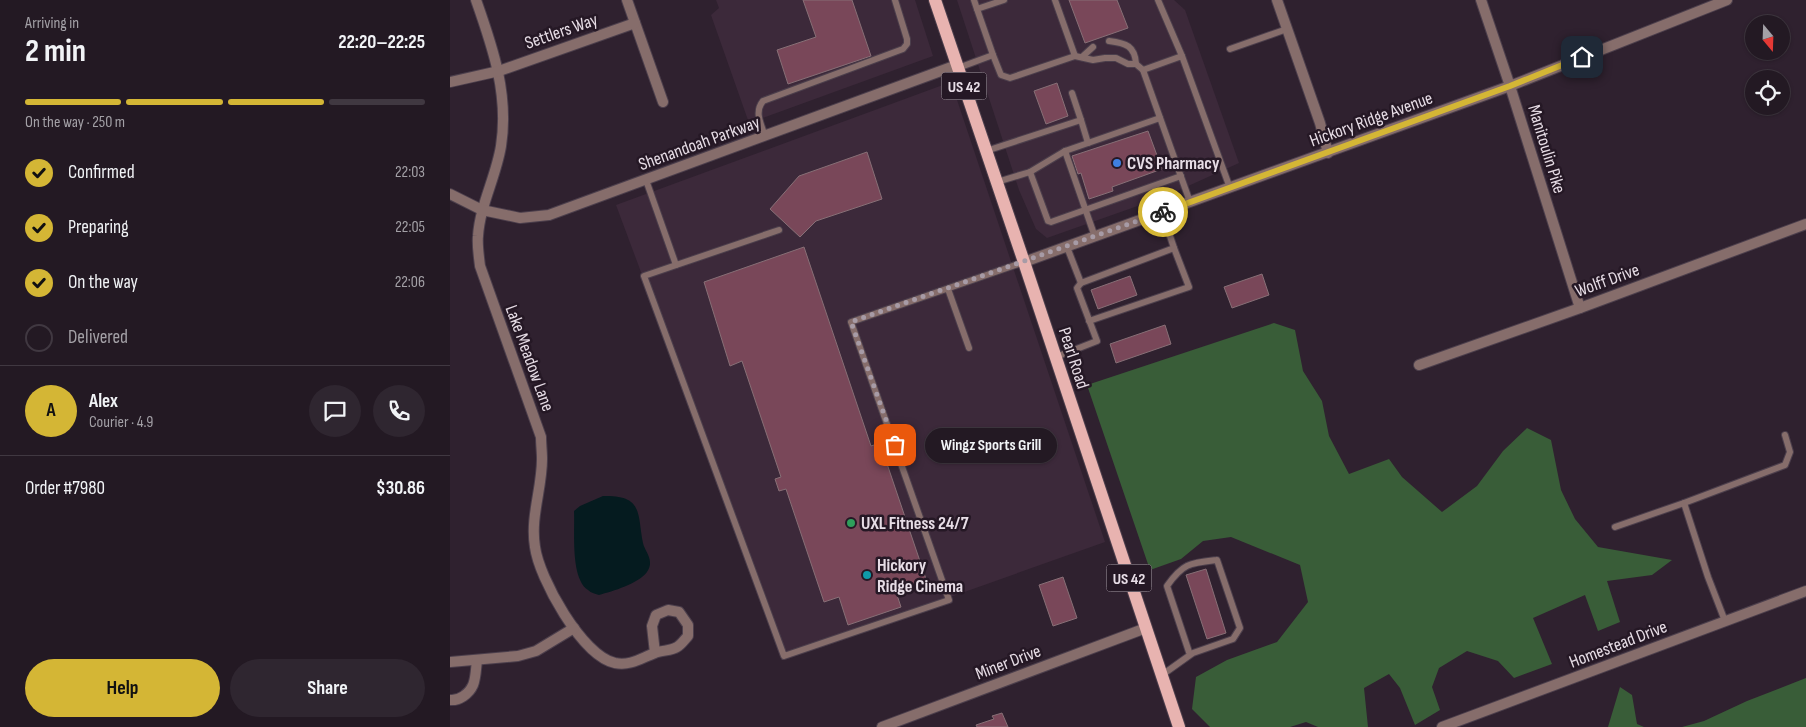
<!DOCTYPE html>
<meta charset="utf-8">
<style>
body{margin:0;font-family:"Sofia Sans Condensed",sans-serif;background:#2f2630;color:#f1f3f6;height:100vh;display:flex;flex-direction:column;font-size:19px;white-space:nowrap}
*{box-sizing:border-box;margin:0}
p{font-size:16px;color:#a3a0a6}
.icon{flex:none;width:28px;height:28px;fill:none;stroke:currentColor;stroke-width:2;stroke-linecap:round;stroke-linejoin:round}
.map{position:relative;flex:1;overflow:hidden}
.panel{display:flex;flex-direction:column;background:#231923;width:450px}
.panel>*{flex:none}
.needle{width:32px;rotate:161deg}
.tools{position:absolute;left:1295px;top:15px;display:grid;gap:10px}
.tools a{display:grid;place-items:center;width:45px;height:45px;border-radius:50%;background:#231923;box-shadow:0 1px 4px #0004,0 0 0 1px #403841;font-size:25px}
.pin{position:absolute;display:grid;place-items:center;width:42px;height:42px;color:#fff;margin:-21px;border-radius:10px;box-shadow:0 2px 8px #0006}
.courier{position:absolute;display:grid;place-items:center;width:50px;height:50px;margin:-25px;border:4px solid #d4b635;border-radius:50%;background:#fff;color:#222;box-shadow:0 1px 6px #0007}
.bubble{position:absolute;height:35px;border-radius:18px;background:#231923;box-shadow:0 1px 4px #0004,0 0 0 1px #403841;font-size:16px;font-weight:700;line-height:35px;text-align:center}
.overview em{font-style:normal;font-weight:700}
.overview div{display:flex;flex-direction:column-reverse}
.overview{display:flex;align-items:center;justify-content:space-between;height:85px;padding:0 25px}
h1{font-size:32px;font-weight:700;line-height:38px}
.bar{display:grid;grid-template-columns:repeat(4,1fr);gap:8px 5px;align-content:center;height:60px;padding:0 25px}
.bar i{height:6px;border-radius:4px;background:#403841}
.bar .current{background:#d4b635}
.bar p{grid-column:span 4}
.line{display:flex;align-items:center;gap:12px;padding:0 25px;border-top:1px solid #403841}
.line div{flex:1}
.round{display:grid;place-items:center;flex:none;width:52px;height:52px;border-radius:26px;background:#2f2630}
ol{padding:0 25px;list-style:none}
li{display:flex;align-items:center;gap:15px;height:55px}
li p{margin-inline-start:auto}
li .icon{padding:5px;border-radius:50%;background:#d4b635;color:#111;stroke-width:4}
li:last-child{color:#a3a0a6}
li i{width:28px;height:28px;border:2px solid #403841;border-radius:50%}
.primary-button{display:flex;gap:10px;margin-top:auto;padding:10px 25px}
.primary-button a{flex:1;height:58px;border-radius:30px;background:#d4b635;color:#111;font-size:20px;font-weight:700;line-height:58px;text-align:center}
.primary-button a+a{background:#2f2630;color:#f1f3f6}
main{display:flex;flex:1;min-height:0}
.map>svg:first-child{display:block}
</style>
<main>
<section class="panel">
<div class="overview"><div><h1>2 min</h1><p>Arriving in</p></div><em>22:20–22:25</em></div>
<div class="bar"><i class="current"></i><i class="current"></i><i class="current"></i><i></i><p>On the way · 250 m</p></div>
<ol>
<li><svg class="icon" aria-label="check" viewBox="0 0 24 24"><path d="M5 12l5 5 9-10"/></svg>Confirmed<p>22:03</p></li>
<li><svg class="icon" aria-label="check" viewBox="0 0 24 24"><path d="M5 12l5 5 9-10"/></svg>Preparing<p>22:05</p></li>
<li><svg class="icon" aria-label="check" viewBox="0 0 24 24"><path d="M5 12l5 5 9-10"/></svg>On the way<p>22:06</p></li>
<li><i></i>Delivered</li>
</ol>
<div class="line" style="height:90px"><b class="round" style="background:#d4b635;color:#111">A</b><div><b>Alex</b><p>Courier · 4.9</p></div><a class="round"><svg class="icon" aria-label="chat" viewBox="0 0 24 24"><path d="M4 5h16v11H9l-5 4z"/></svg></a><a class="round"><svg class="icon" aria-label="phone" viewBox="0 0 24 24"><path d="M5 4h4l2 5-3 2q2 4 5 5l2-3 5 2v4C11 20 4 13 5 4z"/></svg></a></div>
<div class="line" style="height:65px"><div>Order #7980</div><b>$30.86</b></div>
<div class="primary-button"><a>Help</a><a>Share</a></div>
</section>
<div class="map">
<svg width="1356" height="727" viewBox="0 0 1356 727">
<rect width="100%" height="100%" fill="#2f212f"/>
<g fill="#3c293a">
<path d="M266,0H465L483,56L299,123L261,15L269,8Z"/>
<path d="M507,0H724L735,10L789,163L716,196L597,238L586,229L569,190Z"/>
<path d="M501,82L655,542L334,656L166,205Z"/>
</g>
<g fill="#395d38">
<path d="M824,323L845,330L853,371L872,401L879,436L899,474L939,459L952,477L992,512L1027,486L1053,451L1077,428L1101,440L1111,490L1125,519L1148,547L1222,560L1202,575L1157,581L1170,622L1148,631L1135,595L1083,618L1102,664L1064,678L1048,661L1017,651L989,668L982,687L990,710L965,725L950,688L939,674L914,688L918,727H868L856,722L840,727H760L742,709L746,677L777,660L827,642L858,602L850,565L781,537L753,541L731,559L700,570L637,385Z"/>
<path d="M1356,678V727H1232L1254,721L1297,701Z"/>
<path d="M1170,687L1182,695L1187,724L1194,727H1158Z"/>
</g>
<path fill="#051b1f" d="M153,496C194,495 187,514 193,543C195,552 205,560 197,572C188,584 163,591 149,595C146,594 141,593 138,590C120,578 125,531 124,511L130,506Z"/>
<g fill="#794759" stroke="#876f76">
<path d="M353,0H402L421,56L338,84L327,50L366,37Z"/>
<path d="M619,0H667L678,28L635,43Z"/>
<path d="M607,83L618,116L596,124L584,91Z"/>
<path d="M698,131L712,169L662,187L663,191L639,199L631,173L628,174L622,156Z"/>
<path d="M417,152L432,199L366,221L350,237L320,209L349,176Z"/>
<path d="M354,247L421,446L430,443L477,582L446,592L451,607L398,625L389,597L374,602L336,489L329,491L325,479L331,477L292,361L280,366L254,282Z"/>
<path d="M812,274L819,295L782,308L774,287Z"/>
<path d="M680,276L687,295L648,309L641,290Z"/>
<path d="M715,325L721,344L666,363L660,344Z"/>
<path d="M756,569L776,633L757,639L736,575Z"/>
<path d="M613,577L627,618L603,626L589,585Z"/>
<path d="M552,713L558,727H527L526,725L544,719L542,716Z"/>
</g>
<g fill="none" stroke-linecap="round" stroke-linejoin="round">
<g stroke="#4c3f4c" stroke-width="8">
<g id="lane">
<path d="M524,0L527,9"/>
<path d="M554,0L527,9L543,55L551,75L560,78L625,56L605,0"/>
<path d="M708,0L732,56"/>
<path d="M659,41C676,43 685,46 686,64L693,70"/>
<path d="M780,49L837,29"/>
<path d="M625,56L643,60L655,58H666L678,64H686"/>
<path d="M632,57L643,47"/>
<path d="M508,68L543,55"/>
<path d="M631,120L638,143"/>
<path d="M315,136C311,124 304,112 313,101L453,49L457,44V39L445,0"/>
<path d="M536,151L631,120L622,93"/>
<path d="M615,151L710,118"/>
<path d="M580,172L598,221L601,222L731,176"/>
<path d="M196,180L226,265"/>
<path d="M547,182L580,172L615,151L645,237"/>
<path d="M740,202L693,70L732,56L780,188"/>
<path d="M329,230L194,276L334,656L499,600L401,322L574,262"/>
<path d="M617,247L631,283L724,248L712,212"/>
<path d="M498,289L519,348"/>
<path d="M639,321L739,287L724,248"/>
<path d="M606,357L647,341L627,288L631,283"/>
<path d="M1165,527L1234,503"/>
<path d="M1275,621L1258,577L1234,503L1335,465L1340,452L1335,435"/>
<path d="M712,675L740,655L743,653L783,639L790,628L767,560C740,563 733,563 717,586L740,655"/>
</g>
</g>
<g stroke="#4c3f4c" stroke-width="12">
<g id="street">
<path d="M26,0C43,48 59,95 51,146C46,177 30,205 28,236C27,245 29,257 30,266L91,437C91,444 92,452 92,459C92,489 80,517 85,547C89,578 132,656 165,663C181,666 191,658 205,653C212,650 221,651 227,647C231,645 235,639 238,636V625L229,612L218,610L206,615L202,626L205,653"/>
<path d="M177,0L213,102"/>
<path d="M827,0L870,123L878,153"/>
<path d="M1031,0L1060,86L1130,308"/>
<path d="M0,82L49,71L185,23"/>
<path d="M0,194L32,210L70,218L99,215L507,65"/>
<path d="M574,262L1060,86L1277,0"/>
<path d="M969,365L1130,308L1356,224"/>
<path d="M0,662L68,656L86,651L124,628"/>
<path d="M0,700C9,701 19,694 23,685C26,678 26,667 27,660"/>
<path d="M432,727L696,628"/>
<path d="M992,727L1356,591"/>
</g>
</g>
<g stroke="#4c3f4c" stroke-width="14">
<path id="primary" d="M485,0L574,262L729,727"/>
</g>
<use href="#lane" stroke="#866d6b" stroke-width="6"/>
<use href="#street" stroke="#866d6b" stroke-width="10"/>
<use href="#primary" stroke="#e8b3b0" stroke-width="12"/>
</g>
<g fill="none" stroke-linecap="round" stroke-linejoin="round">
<path stroke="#a79ba6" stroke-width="5" stroke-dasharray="0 9" d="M445,445L401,322L713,212"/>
<path stroke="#d4b635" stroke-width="6" d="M713,212L1060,86L1132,57"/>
</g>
<circle fill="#3f7fe0" stroke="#251825" stroke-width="2" cx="667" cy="163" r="5"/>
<circle fill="#2e9e5b" stroke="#251825" stroke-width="2" cx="401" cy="523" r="5"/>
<circle fill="#0f9aa8" stroke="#251825" stroke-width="2" cx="417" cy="575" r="5"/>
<g text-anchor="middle" stroke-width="5" stroke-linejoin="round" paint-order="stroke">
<g fill="#251825" stroke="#ada2ac" stroke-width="1">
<rect x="491.5" y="72.5" width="45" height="27" rx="4"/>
<rect x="656.5" y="564.5" width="45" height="27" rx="4"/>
</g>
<g font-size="16" font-weight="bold" fill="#e7dde6">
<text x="514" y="92">US 42</text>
<text x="679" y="584">US 42</text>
</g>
<g font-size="18" fill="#e7dde6" stroke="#251825">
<text transform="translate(111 31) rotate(-19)" y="6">Settlers Way</text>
<text transform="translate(921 119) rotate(-20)" y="6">Hickory Ridge Avenue</text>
<text transform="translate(249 143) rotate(-20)" y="6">Shenandoah Parkway</text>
<text transform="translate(1097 149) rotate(73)" y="6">Manitoulin Pike</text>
<text transform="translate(1157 280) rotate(-20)" y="6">Wolff Drive</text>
<text transform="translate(80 358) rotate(70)" y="6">Lake Meadow Lane</text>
<text transform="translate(624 358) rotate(72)" y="6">Pearl Road</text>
<text transform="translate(1168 644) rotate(-21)" y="6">Homestead Drive</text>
<text transform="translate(558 662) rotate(-21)" y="6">Miner Drive</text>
</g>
<g font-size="18" font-weight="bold" fill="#e7dde6" stroke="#251825" text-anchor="start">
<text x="677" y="169">CVS Pharmacy</text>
<text x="411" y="529">UXL Fitness 24/7</text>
<text x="427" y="571">Hickory<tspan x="427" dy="21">Ridge Cinema</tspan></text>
</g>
</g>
</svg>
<div class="tools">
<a><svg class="needle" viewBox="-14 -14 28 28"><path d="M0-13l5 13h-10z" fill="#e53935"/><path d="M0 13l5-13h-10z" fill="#a3a0a6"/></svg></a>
<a><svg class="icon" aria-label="locate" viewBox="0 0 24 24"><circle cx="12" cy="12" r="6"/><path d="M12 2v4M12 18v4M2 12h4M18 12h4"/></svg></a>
</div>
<div class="pin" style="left:445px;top:445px;background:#ea580c"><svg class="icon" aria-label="bag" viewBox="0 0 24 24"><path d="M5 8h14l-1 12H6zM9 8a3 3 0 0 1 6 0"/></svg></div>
<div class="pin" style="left:1132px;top:57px;background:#1f2937"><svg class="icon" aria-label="home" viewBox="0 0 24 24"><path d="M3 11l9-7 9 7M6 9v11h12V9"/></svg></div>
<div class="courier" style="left:713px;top:212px"><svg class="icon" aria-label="bike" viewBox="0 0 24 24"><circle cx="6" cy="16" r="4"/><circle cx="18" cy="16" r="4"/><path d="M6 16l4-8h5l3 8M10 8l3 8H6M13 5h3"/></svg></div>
<div class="bubble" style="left:475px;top:428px;width:132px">Wingz Sports Grill</div>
</div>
</main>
